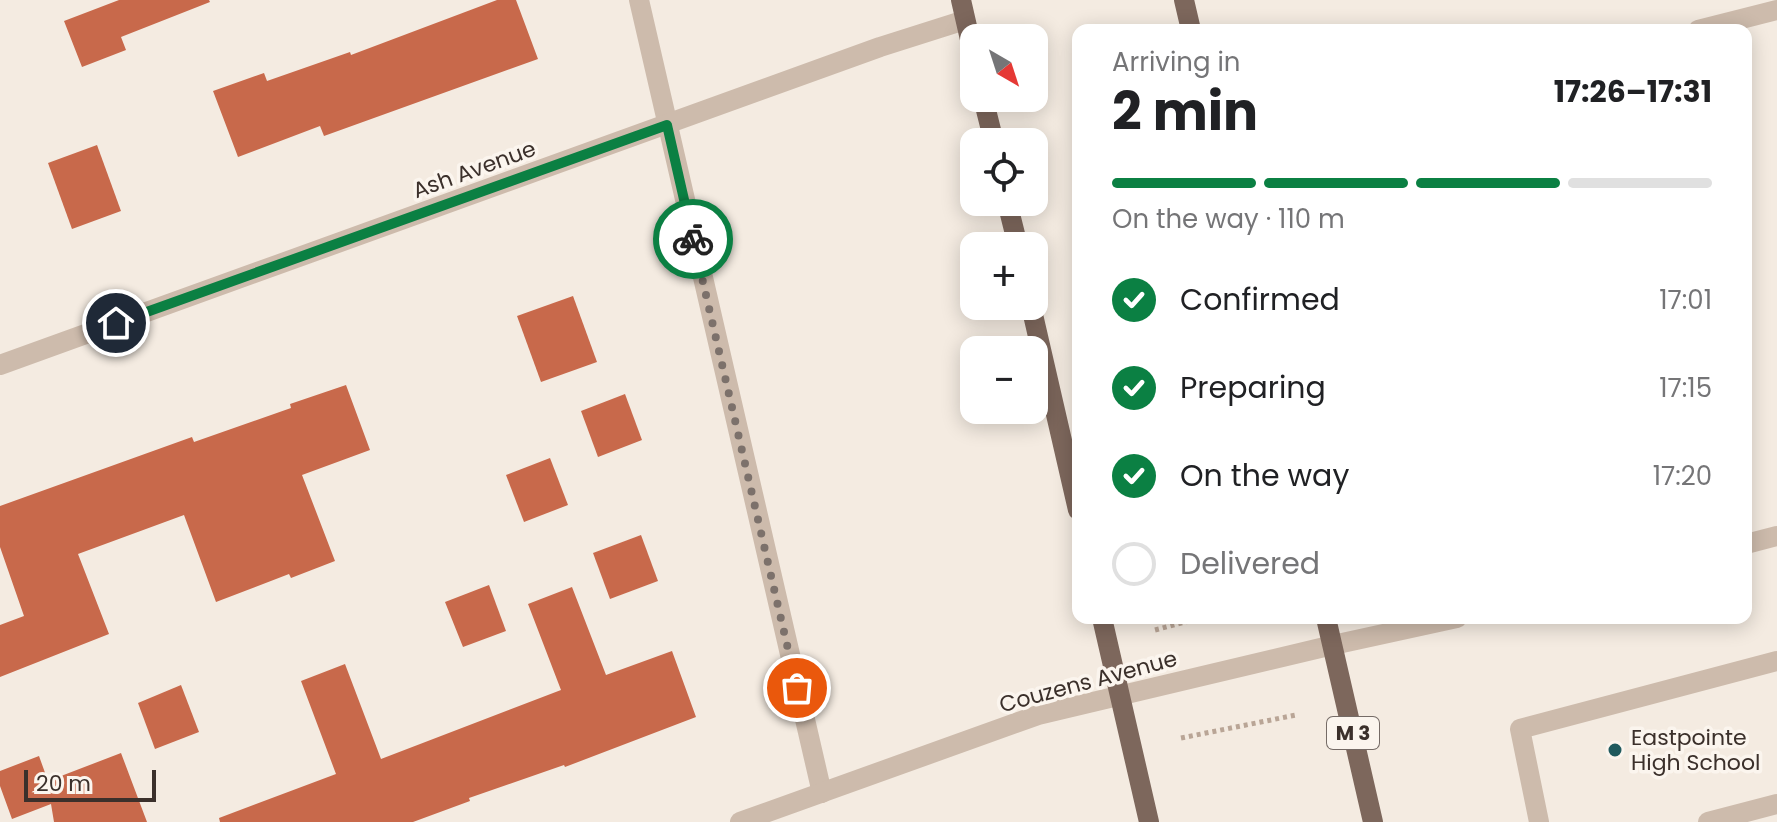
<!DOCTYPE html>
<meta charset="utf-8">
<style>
body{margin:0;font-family:Poppins,sans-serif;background:#f2f2f2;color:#202124;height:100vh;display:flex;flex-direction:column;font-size:30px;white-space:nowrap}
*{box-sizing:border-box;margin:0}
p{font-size:26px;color:#757577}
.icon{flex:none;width:44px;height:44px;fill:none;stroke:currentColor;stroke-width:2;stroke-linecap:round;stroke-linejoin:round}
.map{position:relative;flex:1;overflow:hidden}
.side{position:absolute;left:1072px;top:24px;width:680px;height:600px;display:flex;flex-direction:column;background:#fff;border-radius:16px;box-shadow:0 4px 20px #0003}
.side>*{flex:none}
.needle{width:52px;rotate:141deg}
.buttons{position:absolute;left:960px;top:24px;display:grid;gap:16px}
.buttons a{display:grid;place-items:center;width:88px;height:88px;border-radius:16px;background:#fff;box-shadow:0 4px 20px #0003;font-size:40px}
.scale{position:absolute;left:24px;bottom:20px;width:132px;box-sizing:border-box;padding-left:8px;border:4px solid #3b302b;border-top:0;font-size:22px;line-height:28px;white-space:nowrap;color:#3b302b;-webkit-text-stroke:6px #fbf5ee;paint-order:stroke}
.pin{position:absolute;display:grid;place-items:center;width:68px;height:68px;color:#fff;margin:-34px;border:4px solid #fff;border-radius:50%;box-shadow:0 2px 8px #0007}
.courier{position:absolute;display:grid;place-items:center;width:80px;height:80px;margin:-40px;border:6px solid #0b8043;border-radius:50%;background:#fff;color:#222;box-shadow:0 2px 10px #0007}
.head em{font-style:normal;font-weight:700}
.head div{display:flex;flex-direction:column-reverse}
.head{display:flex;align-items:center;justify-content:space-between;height:136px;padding:0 40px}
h1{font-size:52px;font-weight:700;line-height:60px}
.bar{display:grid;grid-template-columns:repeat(4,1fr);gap:12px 8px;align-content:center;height:96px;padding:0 40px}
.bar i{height:10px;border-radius:6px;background:#e0e0e0}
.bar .active{background:#0b8043}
.bar p{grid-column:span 4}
ol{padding:0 40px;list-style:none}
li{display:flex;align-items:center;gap:24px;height:88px}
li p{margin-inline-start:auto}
li .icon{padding:8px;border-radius:50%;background:#0b8043;color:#fff;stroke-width:4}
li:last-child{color:#757577}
li i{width:44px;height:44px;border:4px solid #e0e0e0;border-radius:50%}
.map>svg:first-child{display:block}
</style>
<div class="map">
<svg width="1777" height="822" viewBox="0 0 1777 822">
<rect width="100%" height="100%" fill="#f4ebe1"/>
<g fill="#c8694b">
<path d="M119,0H209L210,2L121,37L126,50L82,67L64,21Z"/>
<path d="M497,0H516L538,59L324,136L320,126L238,157L213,91L264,73L267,81L350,52L351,55Z"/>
<path d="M97,145L121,211L72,229L48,163Z"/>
<path d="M573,296L597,362L541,382L517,316Z"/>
<path d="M346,385L370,450L302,475L335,561L291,578L289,574L216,602L184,515L78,554L109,634L0,677V625L24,616L0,547V506L192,437L194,442L291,408L290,404Z"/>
<path d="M625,394L642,440L598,457L581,411Z"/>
<path d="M550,458L568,505L524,522L506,475Z"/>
<path d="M641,535L658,581L610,599L593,553Z"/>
<path d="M489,585L506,631L463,647L445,602Z"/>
<path d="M572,587L606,675L672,651L696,717L565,767L564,765L469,798L470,801L413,822H220L219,818L336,774L301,681L345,664L381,759L561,690L528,604Z"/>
<path d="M181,685L199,732L155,749L138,703Z"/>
<path d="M121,753L147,822H54L51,804L12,819L0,786V771L39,756L48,781Z"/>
</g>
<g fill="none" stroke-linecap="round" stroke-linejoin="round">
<g stroke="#b9a596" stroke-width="5" stroke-dasharray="4 4" stroke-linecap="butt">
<path d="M1155,630L1200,618"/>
<path d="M1181,738L1296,715"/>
</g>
<g stroke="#cdbbac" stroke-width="20">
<path d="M639,0L822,793"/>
<path d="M1539,822L1520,729L1777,661"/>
<path d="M1708,822L1777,804"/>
</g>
<g stroke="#cdbbac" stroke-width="20">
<path d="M1698,30L1777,10"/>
<path d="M0,365L880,47L965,20"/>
<path d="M1746,544L1777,536"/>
<path d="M740,822L1038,715L1333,645L1457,618"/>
</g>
<g stroke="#7d675c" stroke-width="20">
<path d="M961,0L974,57"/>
<path d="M1184,0L1191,30"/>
<path d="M983,98L994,142"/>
<path d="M1007,202L1018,246"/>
<path d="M1031,306L1078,510"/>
<path d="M1102,618L1149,822"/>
<path d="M1326,618L1373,822"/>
</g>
</g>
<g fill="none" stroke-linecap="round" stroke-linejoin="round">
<path stroke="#7c716b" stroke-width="8" stroke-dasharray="0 14.4" d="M693,239L797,688"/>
<path stroke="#0b8043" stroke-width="10" d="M116,323L667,125L693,239"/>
</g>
<circle fill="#1f5a5e" stroke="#fbf5ee" stroke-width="3" cx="1615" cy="750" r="8"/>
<g text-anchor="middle" stroke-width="7" stroke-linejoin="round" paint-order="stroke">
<rect fill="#fbf5ee" stroke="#756b66" stroke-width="2" x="1327" y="717" width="52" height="32" rx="6"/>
<g font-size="20" font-weight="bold" fill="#3b302b">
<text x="1353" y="740">M 3</text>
</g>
<g font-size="22" fill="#3b302b" stroke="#fbf5ee">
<text transform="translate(474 169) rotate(-20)" y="8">Ash Avenue</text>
<text transform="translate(1088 681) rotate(-15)" y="8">Couzens Avenue</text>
</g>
<g font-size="22" fill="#3b302b" stroke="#fbf5ee" text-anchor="start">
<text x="1631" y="745">Eastpointe<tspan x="1631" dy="25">High School</tspan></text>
</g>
</g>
</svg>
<div class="buttons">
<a><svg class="needle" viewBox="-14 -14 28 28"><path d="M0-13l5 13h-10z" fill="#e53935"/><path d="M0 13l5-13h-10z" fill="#757577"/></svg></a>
<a><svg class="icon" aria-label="locate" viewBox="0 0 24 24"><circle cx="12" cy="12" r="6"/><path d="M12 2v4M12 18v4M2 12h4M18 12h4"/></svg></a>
<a>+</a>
<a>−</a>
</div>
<div class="scale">20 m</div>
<div class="pin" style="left:797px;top:688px;background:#ea580c"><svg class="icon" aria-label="bag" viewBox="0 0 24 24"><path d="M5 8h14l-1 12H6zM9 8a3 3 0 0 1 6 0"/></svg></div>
<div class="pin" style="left:116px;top:323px;background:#1f2937"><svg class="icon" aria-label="home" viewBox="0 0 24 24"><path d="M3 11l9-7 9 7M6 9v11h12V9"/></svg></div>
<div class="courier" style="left:693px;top:239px"><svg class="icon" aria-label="bike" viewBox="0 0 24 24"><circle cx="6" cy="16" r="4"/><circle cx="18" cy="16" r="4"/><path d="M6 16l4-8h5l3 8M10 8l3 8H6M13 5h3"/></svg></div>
<section class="side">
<div class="head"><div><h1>2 min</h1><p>Arriving in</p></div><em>17:26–17:31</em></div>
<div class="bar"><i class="active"></i><i class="active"></i><i class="active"></i><i></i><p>On the way · 110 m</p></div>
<ol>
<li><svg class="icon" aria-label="check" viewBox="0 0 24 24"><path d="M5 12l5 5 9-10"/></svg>Confirmed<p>17:01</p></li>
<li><svg class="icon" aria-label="check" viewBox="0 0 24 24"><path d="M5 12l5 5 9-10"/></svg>Preparing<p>17:15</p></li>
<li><svg class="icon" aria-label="check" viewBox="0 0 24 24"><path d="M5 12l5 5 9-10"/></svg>On the way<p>17:20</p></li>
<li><i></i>Delivered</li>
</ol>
</section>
</div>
